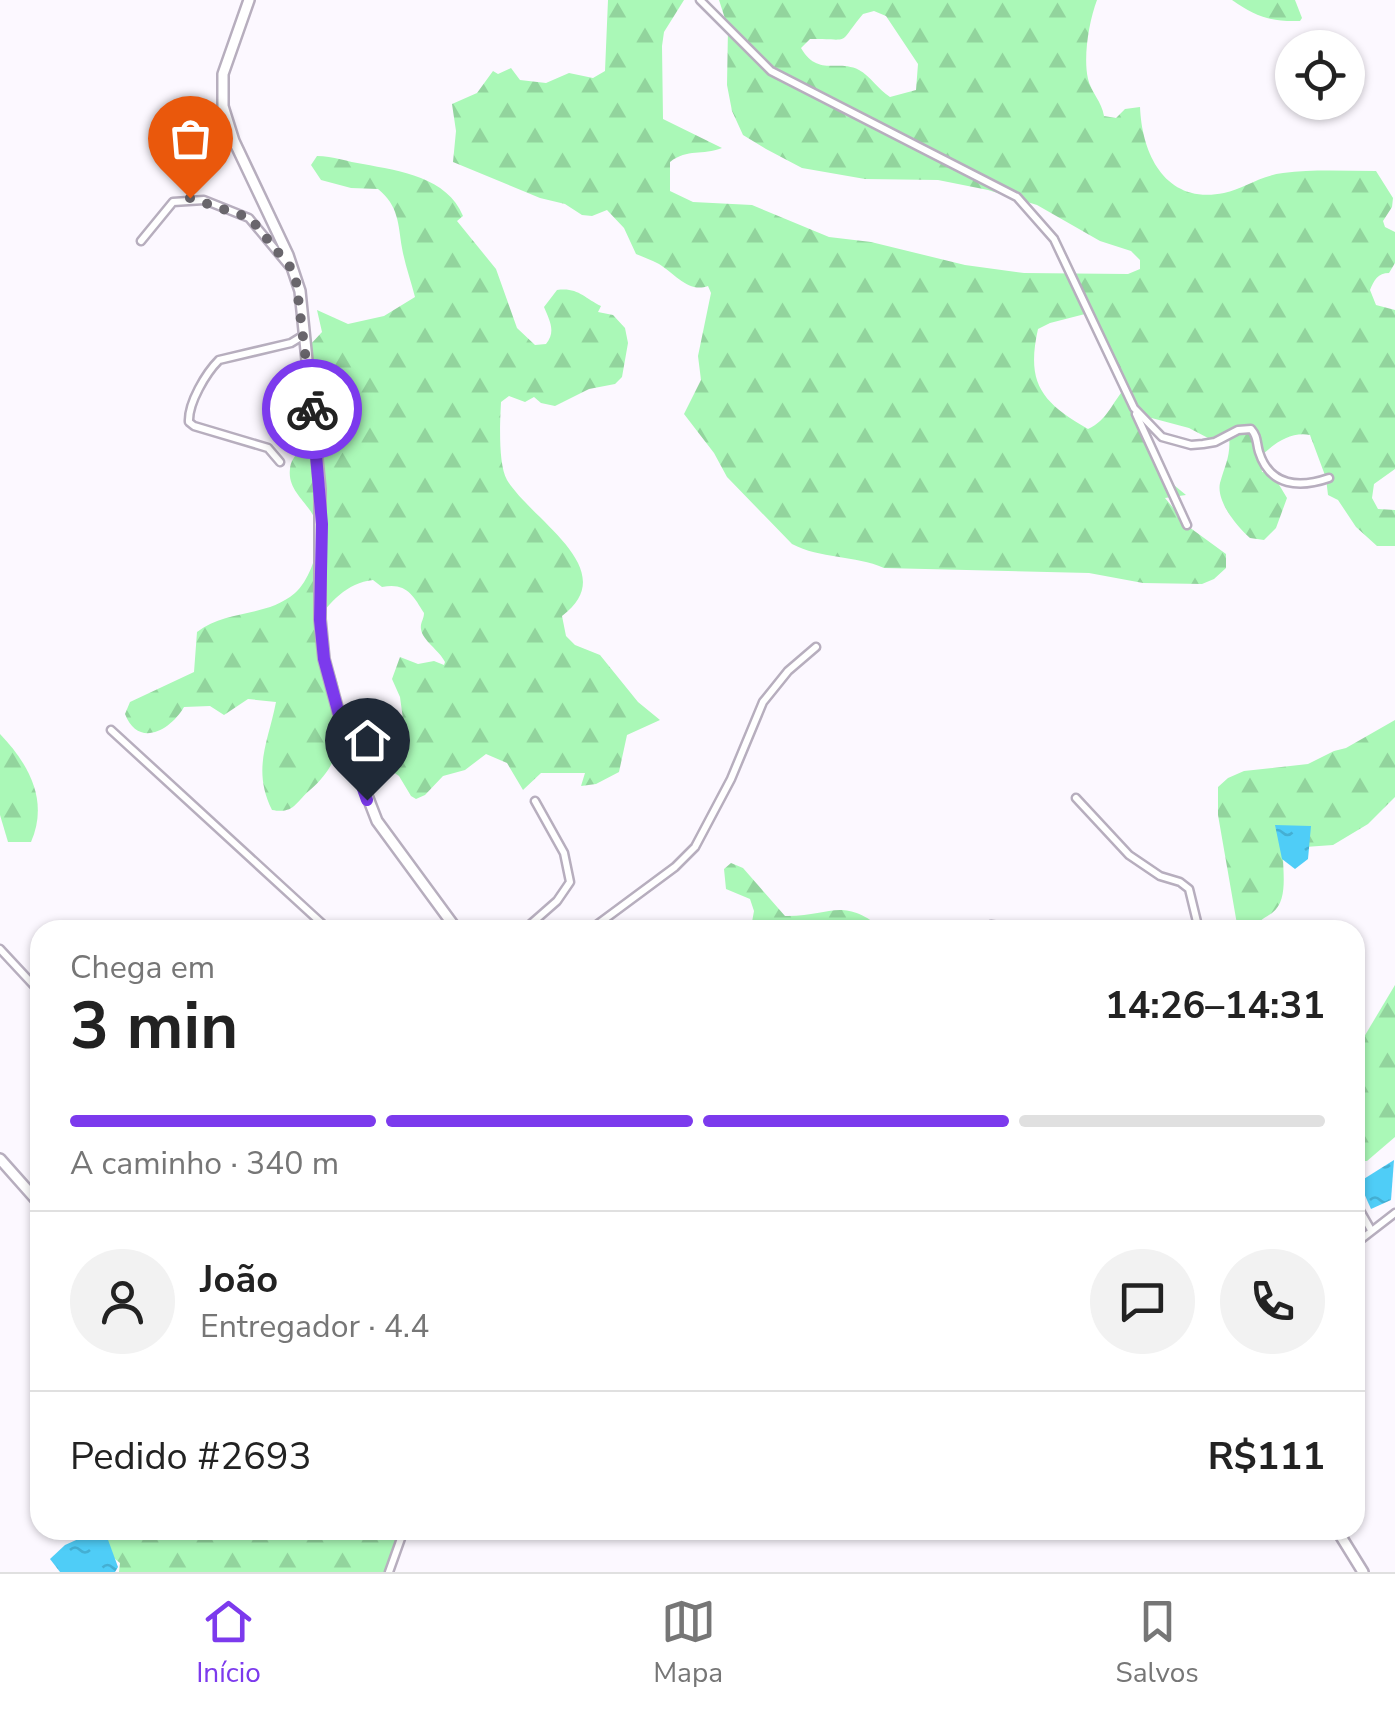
<!DOCTYPE html>
<html lang="pt">
<meta charset="utf-8">
<style>
body{margin:0;font-family:"Nunito Sans",sans-serif;background:#f2f2f2;color:#222;height:100vh;display:flex;flex-direction:column;font-size:38px;white-space:nowrap}
*{box-sizing:border-box;margin:0}
p{font-size:32px;color:#767676}
.icon{flex:none;width:55px;height:55px;fill:none;stroke:currentColor;stroke-width:2;stroke-linecap:round;stroke-linejoin:round}
.map{position:relative;flex:1;overflow:hidden}
.details{position:absolute;left:30px;top:920px;width:1335px;height:620px;display:flex;flex-direction:column;background:#fff;border-radius:30px;box-shadow:0 2px 8px #0004}
.details>*{flex:none}
.controls{position:absolute;left:1275px;top:30px;display:grid;gap:20px}
.controls a{display:grid;place-items:center;width:90px;height:90px;border-radius:50%;background:#fff;box-shadow:0 2px 8px #0004;font-size:50px}
.pin{position:absolute;display:grid;place-items:center;width:85px;height:85px;color:#fff;margin:-102px -42px;border-radius:50% 50% 50% 0;rotate:-45deg;box-shadow:0 0 10px #0007}
.pin .icon{rotate:45deg}
.courier{position:absolute;display:grid;place-items:center;width:100px;height:100px;margin:-50px;border:8px solid #7c3aed;border-radius:50%;background:#fff;color:#222;box-shadow:0 2px 12px #0007}
.overview em{font-style:normal;font-weight:700}
.overview div{display:flex;flex-direction:column-reverse}
.overview{display:flex;align-items:center;justify-content:space-between;height:170px;padding:0 40px}
h1{font-size:65px;font-weight:700;line-height:75px}
.bar{display:grid;grid-template-columns:repeat(4,1fr);gap:15px 10px;align-content:center;height:120px;padding:0 40px}
.bar i{height:12px;border-radius:8px;background:#e0e0e0}
.bar .on{background:#7c3aed}
.bar p{grid-column:span 4}
.line{display:flex;align-items:center;gap:25px;padding:0 40px;border-top:2px solid #e0e0e0}
.line div{flex:1}
.round{display:grid;place-items:center;flex:none;width:105px;height:105px;border-radius:52px;background:#f2f2f2}
.tab-bar{display:flex;justify-content:space-around;align-items:center;height:140px;border-top:2px solid #e0e0e0;background:#fff;font-size:28px;color:#767676}
.tab-bar a{display:grid;justify-items:center;gap:5px}
.tab-bar .on{color:#7c3aed}
.map>svg:first-child{display:block}
</style>
<div class="map">
<svg width="1395" height="1572" viewBox="0 0 1395 1572">
<defs>
<pattern id="forest-firs" width="22" height="20" patternUnits="userSpaceOnUse" patternTransform="scale(2.5)"><rect width="22" height="20" fill="#aaf8b7"/><path d="M5 1l3.5 6h-7zM16 11l3.5 6h-7z" fill="#92d49d"/></pattern>
<pattern id="water-ripples" width="26" height="14" patternUnits="userSpaceOnUse" patternTransform="scale(2.5)"><rect width="26" height="14" fill="#4fcdf7"/><path d="M2 4q2-2 4 0t4 0M15 11q2-2 4 0t4 0" fill="none" stroke="#44afd3"/></pattern>
</defs>
<rect width="100%" height="100%" fill="#fcf8ff"/>
<g fill="url(#forest-firs)" fill-rule="evenodd">
<path d="M608,0H684L664,32L662,46L663,119L722,148C702,156 688,148 670,162V191L693,202L752,205L829,237L871,242L965,265L1024,273L1128,274L1140,269V260L1131,251L1100,241L1037,205L988,190L938,180L865,179L802,168L766,149L743,135L732,111L727,85L728,28L719,0H1097C1089,21 1083,57 1088,79C1091,92 1102,102 1104,116L1116,118L1125,109L1140,107C1142,155 1166,205 1224,193C1243,189 1259,176 1283,173C1313,169 1345,171 1376,171L1393,198L1392,207L1383,221L1385,227L1395,232V263L1389,273C1378,273 1374,280 1370,290L1376,305L1395,310V469L1374,484L1372,498L1378,509L1395,510V546H1377L1356,527L1338,500L1328,495L1326,478L1310,435C1291,431 1273,444 1260,457L1262,472L1272,473L1287,498L1276,528L1264,540L1250,538C1237,527 1216,501 1220,483C1225,465 1231,456 1229,436L1208,438L1189,428L1144,416L1140,417L1169,481L1186,495L1165,498L1189,527L1226,554V568L1214,579L1202,584L1143,583L1089,573L884,568C855,555 820,559 792,544L727,477L714,453L684,414L701,380L698,356L711,293L708,286C689,293 676,275 659,264C652,260 643,257 636,254L624,228L607,210L592,216L582,215L565,204L540,198L453,162L456,131L452,104L477,93L493,71L498,74L511,68L520,80L546,83L569,73L593,78L605,71ZM874,11L886,16L918,64L916,90L890,97C879,90 870,76 859,70C837,59 818,77 801,48L810,39C854,39 836,46 863,14ZM1085,314C1097,336 1119,364 1126,387C1112,402 1108,420 1088,429C1041,402 1026,383 1038,329L1050,323Z"/>
<path d="M1232,0H1295L1302,18L1300,21C1271,22 1256,17 1232,0Z"/>
<path d="M317,156C333,156 348,162 363,164C400,171 447,177 463,216L457,221L496,269L517,328L535,345L546,344C556,332 550,321 544,307L557,290C578,287 584,298 601,306L598,312L613,315L625,328L628,343L622,377L615,384L589,389L555,406L541,403L534,397L525,402L509,396L501,402C500,422 498,464 507,480C531,520 624,570 562,616L566,636L575,645L600,655L638,702L660,720L627,735L619,772L596,784L581,786L585,773H541L523,790L507,763L486,754L465,770L443,776L425,795L416,799L411,796L399,776L387,768L379,751L364,739V734L393,725L403,719L400,697L392,679L400,657L418,664L434,661L444,665L445,662C440,651 422,640 421,629C420,623 424,619 424,613C413,595 406,582 382,587L373,580C347,583 329,602 315,624C317,639 325,647 330,660C348,706 351,755 310,790C295,803 294,814 272,810C252,769 268,743 276,702L248,699L224,715L210,706L184,707C170,731 138,748 125,714L130,702L194,672L197,632C226,609 266,618 295,593C311,579 323,542 316,522C310,503 287,492 290,469C291,455 305,449 308,436C312,420 318,398 316,383C314,369 309,360 310,345L322,332L317,310L348,324L384,316L415,297C411,281 405,265 402,248C398,224 399,206 378,189L351,188L321,180L311,165Z"/>
<path d="M1395,720V797L1368,824L1333,845L1305,847L1283,856C1283,874 1288,901 1272,913C1262,920 1260,919 1254,930H1238L1218,815V787L1228,778L1244,771L1308,764L1334,751L1346,748Z"/>
<path d="M0,734C29,764 49,801 31,842H8L0,815Z"/>
<path d="M731,863L743,868L785,916C831,917 841,895 884,930H740L752,922L754,911L750,899L726,889L724,869Z"/>
<path d="M1395,985V1137L1367,1161H1355V1052Z"/>
<path d="M94,1530H397L400,1552L385,1572H119L120,1563L109,1554Z"/>
</g>
<g fill="url(#water-ripples)">
<path d="M1275,825L1311,826L1308,859L1295,869L1282,859Z"/>
<path d="M1394,1160L1391,1200L1371,1209L1359,1182Z"/>
<path d="M85,1536L107,1537L118,1567L115,1572H60L50,1559L65,1545Z"/>
</g>
<g fill="none" stroke-linecap="round" stroke-linejoin="round">
<g stroke="#b7aebe" stroke-width="11">
<g id="minor">
<path d="M700,0L771,71L1017,197L1054,239L1134,408L1162,437L1191,445L1203,444L1215,442L1238,430L1251,429C1258,437 1256,442 1259,452C1270,487 1300,488 1329,478"/>
<path d="M141,241L173,202L204,200L249,218L289,266"/>
<path d="M1136,414L1187,525"/>
<path d="M280,462L268,448L194,426L189,422C188,403 206,373 219,360L291,343L304,335"/>
<path d="M111,730L329,930"/>
<path d="M1076,798L1129,855L1160,876L1180,882L1189,889L1199,930"/>
<path d="M991,925L1036,930"/>
<path d="M524,930L557,901L570,882L564,853L535,801"/>
<path d="M590,930L675,867L695,847L731,779L763,702L788,671L816,647"/>
<path d="M0,949L40,992"/>
<path d="M1355,1202L1371,1230"/>
<path d="M1355,1244L1395,1213"/>
<path d="M389,1572L404,1530"/>
</g>
</g>
<g stroke="#b7aebe" stroke-width="14">
<g id="tertiary">
<path d="M249,0L223,74V106L234,141L288,255L300,291L320,489V619L324,659L347,744L377,821L457,930"/>
<path d="M0,1159L40,1204"/>
<path d="M1337,1530L1363,1572"/>
</g>
</g>
<use href="#minor" stroke="#fff" stroke-width="6"/>
<use href="#tertiary" stroke="#fff" stroke-width="9"/>
</g>
<g fill="none" stroke-linecap="round" stroke-linejoin="round">
<path stroke="#69666c" stroke-width="10" stroke-dasharray="0 18" d="M190,198L250,218L295,273L312,409"/>
<path stroke="#7c3aed" stroke-width="12" d="M312,409L322,524L320,620L324,659L347,744L367,800"/>
</g>
</svg>
<div class="controls">
<a><svg class="icon" aria-label="locate" viewBox="0 0 24 24"><circle cx="12" cy="12" r="6"/><path d="M12 2v4M12 18v4M2 12h4M18 12h4"/></svg></a>
</div>
<div class="pin" style="left:190px;top:198px;background:#ea580c"><svg class="icon" aria-label="bag" viewBox="0 0 24 24"><path d="M5 8h14l-1 12H6zM9 8a3 3 0 0 1 6 0"/></svg></div>
<div class="pin" style="left:367px;top:800px;background:#1f2937"><svg class="icon" aria-label="home" viewBox="0 0 24 24"><path d="M3 11l9-7 9 7M6 9v11h12V9"/></svg></div>
<div class="courier" style="left:312px;top:409px"><svg class="icon" aria-label="bike" viewBox="0 0 24 24"><circle cx="6" cy="16" r="4"/><circle cx="18" cy="16" r="4"/><path d="M6 16l4-8h5l3 8M10 8l3 8H6M13 5h3"/></svg></div>
<section class="details">
<div class="overview"><div><h1>3 min</h1><p>Chega em</p></div><em>14:26–14:31</em></div>
<div class="bar"><i class="on"></i><i class="on"></i><i class="on"></i><i></i><p>A caminho · 340 m</p></div>
<div class="line" style="height:180px"><a class="round"><svg class="icon" aria-label="person" viewBox="0 0 24 24"><circle cx="12" cy="8" r="4"/><path d="M4 21q1-7 8-7t8 7"/></svg></a><div><b>João</b><p>Entregador · 4.4</p></div><a class="round"><svg class="icon" aria-label="chat" viewBox="0 0 24 24"><path d="M4 5h16v11H9l-5 4z"/></svg></a><a class="round"><svg class="icon" aria-label="phone" viewBox="0 0 24 24"><path d="M5 4h4l2 5-3 2q2 4 5 5l2-3 5 2v4C11 20 4 13 5 4z"/></svg></a></div>
<div class="line" style="height:130px"><div>Pedido #2693</div><b>R$111</b></div>
</section>
</div>
<nav class="tab-bar">
<a class="on"><svg class="icon" aria-label="home" viewBox="0 0 24 24"><path d="M3 11l9-7 9 7M6 9v11h12V9"/></svg>Início</a>
<a><svg class="icon" aria-label="map" viewBox="0 0 24 24"><path d="M3 6l6-2 6 2 6-2v14l-6 2-6-2-6 2zM9 4v14M15 6v14"/></svg>Mapa</a>
<a><svg class="icon" aria-label="saved" viewBox="0 0 24 24"><path d="M7 4h10v16l-5-4-5 4z"/></svg>Salvos</a>
</nav>
